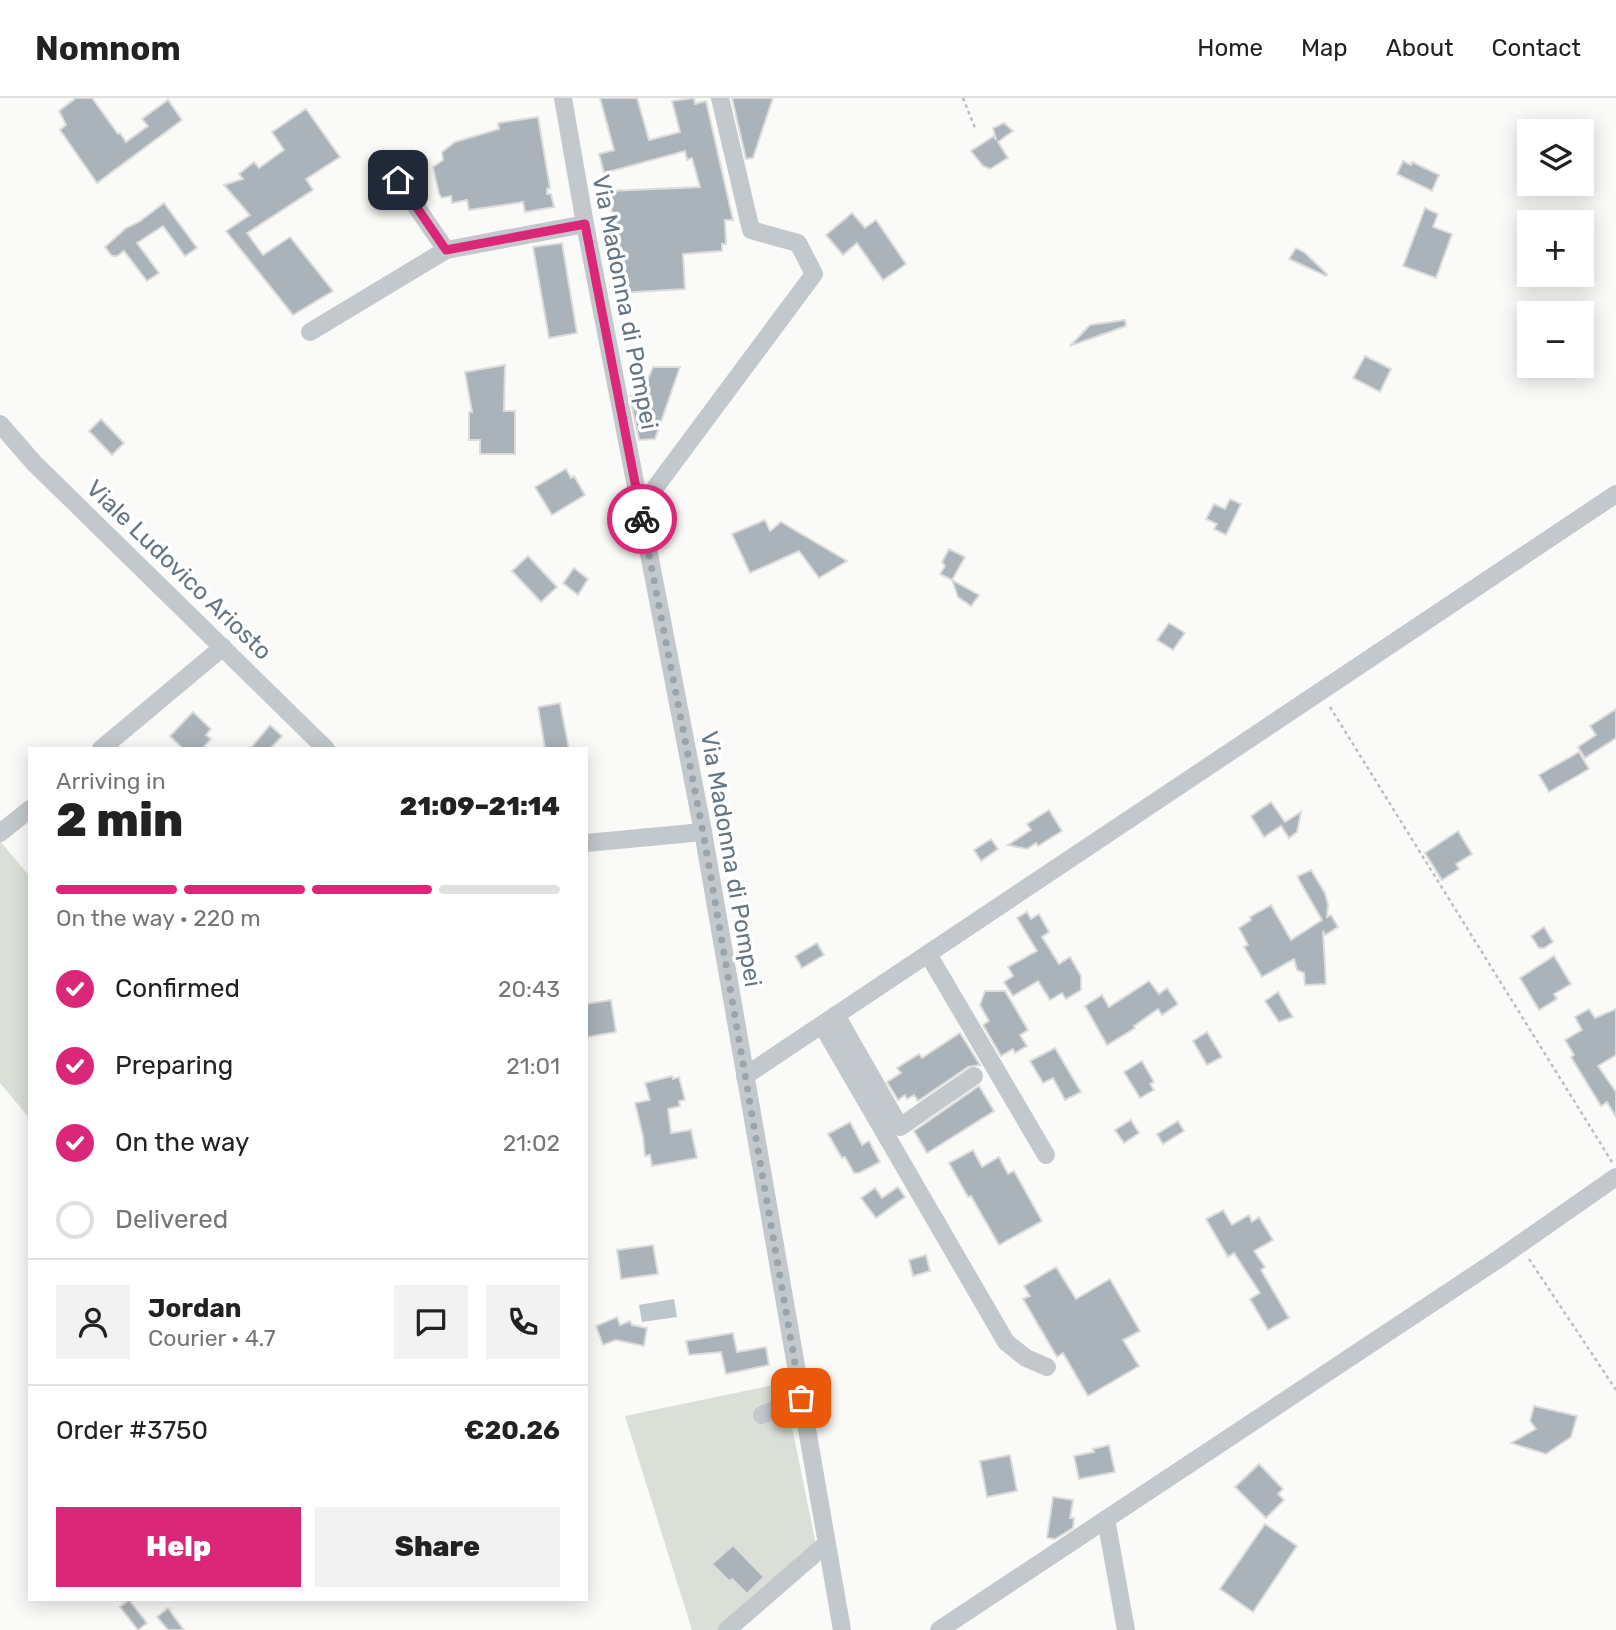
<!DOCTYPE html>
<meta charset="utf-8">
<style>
body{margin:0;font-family:Rubik,sans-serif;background:#f2f2f2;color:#222;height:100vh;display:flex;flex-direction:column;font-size:26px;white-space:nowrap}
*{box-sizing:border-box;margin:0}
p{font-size:23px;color:#767676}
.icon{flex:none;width:38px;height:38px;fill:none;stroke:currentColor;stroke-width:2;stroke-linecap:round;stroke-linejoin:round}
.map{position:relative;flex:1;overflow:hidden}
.side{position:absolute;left:28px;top:649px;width:560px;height:854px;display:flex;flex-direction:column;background:#fff;border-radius:0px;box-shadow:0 4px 18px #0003}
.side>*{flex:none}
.fabs{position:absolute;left:1517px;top:21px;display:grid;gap:14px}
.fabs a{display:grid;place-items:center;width:77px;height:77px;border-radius:0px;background:#fff;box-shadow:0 4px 18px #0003;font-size:35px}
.pin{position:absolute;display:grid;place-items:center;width:60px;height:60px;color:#fff;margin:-30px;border-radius:14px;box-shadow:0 4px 10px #0006}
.courier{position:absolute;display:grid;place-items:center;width:70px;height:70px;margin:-35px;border:5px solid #db2777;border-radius:50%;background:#fff;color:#222;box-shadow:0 2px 9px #0007}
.headline em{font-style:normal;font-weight:800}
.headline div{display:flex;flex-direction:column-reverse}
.headline{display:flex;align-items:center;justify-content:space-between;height:119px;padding:0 28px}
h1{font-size:46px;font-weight:800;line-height:52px}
.bar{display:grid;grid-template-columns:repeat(4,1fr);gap:10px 7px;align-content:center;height:84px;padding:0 28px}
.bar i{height:9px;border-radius:5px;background:#e0e0e0}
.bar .on{background:#db2777}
.bar p{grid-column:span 4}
.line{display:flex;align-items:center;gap:18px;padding:0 28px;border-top:2px solid #e0e0e0}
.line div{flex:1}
.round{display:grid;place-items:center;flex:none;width:74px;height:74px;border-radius:0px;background:#f2f2f2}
ol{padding:0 28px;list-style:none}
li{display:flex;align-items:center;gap:21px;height:77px}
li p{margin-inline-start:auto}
li .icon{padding:7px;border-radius:50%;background:#db2777;color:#fff;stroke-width:4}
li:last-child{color:#767676}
li i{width:38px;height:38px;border:4px solid #e0e0e0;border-radius:50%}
.button{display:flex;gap:14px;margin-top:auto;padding:14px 28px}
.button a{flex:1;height:80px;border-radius:0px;background:#db2777;color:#fff;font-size:28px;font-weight:800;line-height:80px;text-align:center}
.button a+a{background:#f2f2f2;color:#222}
header{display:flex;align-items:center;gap:42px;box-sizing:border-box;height:98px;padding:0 35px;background:#fff;border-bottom:2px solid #e0e0e0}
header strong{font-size:33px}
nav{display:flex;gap:38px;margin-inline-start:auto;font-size:24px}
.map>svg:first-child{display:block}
</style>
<header>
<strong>Nomnom</strong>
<nav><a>Home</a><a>Map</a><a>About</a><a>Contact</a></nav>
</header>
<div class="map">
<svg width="1616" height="1532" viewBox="0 0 1616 1532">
<rect width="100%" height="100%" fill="#fafaf8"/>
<g fill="#dadfd7">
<path d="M0,743L30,779V1021L0,985Z"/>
<path d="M783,1285L816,1447L718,1532H692L625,1318Z"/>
</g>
<path fill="#bbc7cb" d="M674,1201L677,1219L642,1224L639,1207Z"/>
<g fill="#aab3b9" stroke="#dcdcda" stroke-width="2">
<path d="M76,0H92L118,36L120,35L126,44L148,28L142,21L168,2L182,22L97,85L60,32L66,27L59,13Z"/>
<path d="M600,0H637L649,42L680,34L672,3L694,0L695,6L706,3L733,122H725L726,146H722V153L683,156L685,191L619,195L615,130L608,93L700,89L692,60L687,62L685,53L604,75L599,56L614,52Z"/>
<path d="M732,0H773L753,60L746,61Z"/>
<path d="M306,11L340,59L306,81L313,92L247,135L263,157L290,139L333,193L293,217L226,133L250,117L224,87L243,81L239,76L254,64L259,70L284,52L272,34Z"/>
<path d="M538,19L550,90L547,91V96H551L554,109L525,114L523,104L469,112L467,102L452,105L451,98L442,100L439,96L433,69L443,62L442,54L455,44L499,31L498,25Z"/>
<path d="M1004,25L1013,33L998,44L1008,60L990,71L983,68L971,53L994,38L996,42L993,30Z"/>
<path d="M1403,63L1411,67L1412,64L1439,77L1432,93L1397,76Z"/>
<path d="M164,105L197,150L185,158L163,128L137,145L159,175L147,183L124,153L117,158H112L105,149L126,130L139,124Z"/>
<path d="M1425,110L1438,116L1433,129L1452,136L1436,180L1403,168Z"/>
<path d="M852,115L865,130L876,122L906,166L883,182L857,145L843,157L826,137Z"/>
<path d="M562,145L577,235L549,240L533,149Z"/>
<path d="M1296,150L1305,155L1327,176L1326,178L1289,161Z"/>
<path d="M1125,222L1126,228L1070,248L1090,227Z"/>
<path d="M1365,258L1391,271L1380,294L1353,280Z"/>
<path d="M505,267L504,313H515V356H480V342H469V314H472L465,274Z"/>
<path d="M653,269H680L655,341L639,342L630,299L648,281Z"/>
<path d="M101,321L124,345L112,357L89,333Z"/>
<path d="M566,371L571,380L574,378L585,397L552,417L535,389Z"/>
<path d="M1230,401L1241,406L1226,437L1214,431L1217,426L1206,421L1214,406L1225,411Z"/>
<path d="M765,422L770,433L781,424L847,463L819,480L799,453L750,475L732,436Z"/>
<path d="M949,451L965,459L952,482L979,497L971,508L958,499L952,482L940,476L945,468L942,464Z"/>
<path d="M528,458L557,489L541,504L512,473Z"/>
<path d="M574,470L588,481L578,497L563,485Z"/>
<path d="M1169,525L1185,535L1173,552L1157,542Z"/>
<path d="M560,605L569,651H545L538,609Z"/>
<path d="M1616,611V640L1585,660L1578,649L1596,637L1590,628Z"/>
<path d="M193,614L211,631L206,637L211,641L202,651H183L170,638Z"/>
<path d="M270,627L282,638L270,651H250Z"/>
<path d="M1579,654L1589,671L1549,694L1539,677Z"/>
<path d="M1271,704L1285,724L1301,714L1297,734L1289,740L1281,728L1264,739L1251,718Z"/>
<path d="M1049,712L1062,733L1038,748L1036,745L1027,751L1008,747L1031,732L1027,726Z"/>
<path d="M1458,733L1472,756L1456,766L1459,771L1442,782L1425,755Z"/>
<path d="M991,741L998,751L981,763L974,752Z"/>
<path d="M1311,772L1325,795L1328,807L1327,819L1331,817L1338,829L1325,837L1323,833L1326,886L1305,887L1304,875L1297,872L1294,861L1262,879L1244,849L1248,847L1239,830L1251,822L1250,819L1271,807L1291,842L1322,822L1299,782L1298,778Z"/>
<path d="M1027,814L1031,821L1039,816L1049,834L1042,839L1059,866L1070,859L1081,878V892L1066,901L1062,895L1050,902L1038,883L1013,898L1004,884L1013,878L1008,869L1037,853L1017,820Z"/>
<path d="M1544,829L1553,844L1544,850H1539L1531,838Z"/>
<path d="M817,845L824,857L802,870L795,858Z"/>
<path d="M1554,858L1571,886L1554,896L1557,901L1539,912L1520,880Z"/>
<path d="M1149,883L1159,896L1167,890L1178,906L1162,917L1158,911L1134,928L1135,930L1107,947L1085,908L1102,897L1109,909Z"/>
<path d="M985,893H1005L1028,932L1020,937L1027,948L1015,955L1013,951L1001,958L983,927L989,923L980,907Z"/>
<path d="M1278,894L1293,919L1279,924L1265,903Z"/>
<path d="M611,902L616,934L587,939L586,906Z"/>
<path d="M1589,911L1595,920L1616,911V957L1598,968L1616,994V1019L1607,1004L1601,1008L1571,959L1574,957L1565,942L1582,932L1575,919Z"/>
<path d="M1207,934L1222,959L1207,967L1193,943Z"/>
<path d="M960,935L980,967L968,969L918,1003L914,997L907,1001L905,997L898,1002L887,984L901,975L897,970L919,956L922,960Z"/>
<path d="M1055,950L1081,994L1065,1002L1053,980L1043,985L1030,963Z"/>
<path d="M1142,963L1154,984L1150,986L1154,992L1140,1000L1124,974Z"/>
<path d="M672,978L673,981L679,979L685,1002L679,1003L680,1008L668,1011L671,1035L691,1032L697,1060L652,1068L650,1057L645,1058L643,1038L635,1005L650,1002L645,985Z"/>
<path d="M979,988L994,1013L927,1055L914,1033Z"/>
<path d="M1131,1022L1139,1035L1124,1045L1115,1032Z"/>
<path d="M1178,1023L1184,1033L1163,1046L1157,1036Z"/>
<path d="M850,1024L862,1047L869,1043L880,1064L859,1075H854L845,1059L842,1060L828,1036Z"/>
<path d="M973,1052L982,1069L999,1059L1008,1076L1014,1073L1042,1123L999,1147L971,1098L968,1099L949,1065Z"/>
<path d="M898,1089L905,1099L876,1120L861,1100L875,1090L882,1100Z"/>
<path d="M1223,1112L1232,1127L1249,1117L1252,1124L1259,1119L1273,1142L1254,1153L1265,1169L1261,1172L1289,1220L1268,1232L1250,1201L1260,1195L1234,1155L1228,1159L1206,1121Z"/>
<path d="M653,1147L658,1176L621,1181L617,1152Z"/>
<path d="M926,1157L930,1173L913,1178L909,1162Z"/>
<path d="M1056,1169L1076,1201L1110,1181L1140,1233L1123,1242L1139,1268L1088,1298L1063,1255L1057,1259L1023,1201L1030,1198L1024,1188Z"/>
<path d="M617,1219L620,1227L630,1223L632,1227L647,1230L644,1248L616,1242L603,1247L596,1228Z"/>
<path d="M733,1235L737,1254L766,1249L769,1267L726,1276L721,1254L689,1257L686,1243Z"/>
<path d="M1534,1308L1577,1318L1571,1339L1546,1356L1511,1345L1536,1331L1530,1323Z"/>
<path d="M1109,1347L1115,1374L1079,1381L1074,1358L1094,1354L1093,1351Z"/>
<path d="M1010,1357L1017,1393L987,1399L980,1363Z"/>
<path d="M1259,1366L1283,1391L1278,1396L1284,1402L1266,1420L1235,1389Z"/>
<path d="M1053,1399L1073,1402L1070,1420H1074L1073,1430L1055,1441L1047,1440Z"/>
<path d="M1265,1426L1297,1448L1253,1514L1220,1491Z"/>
<path d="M733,1447L764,1479L747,1496L732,1481L729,1483L712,1466Z"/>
<path d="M129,1502L147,1525L138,1532L120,1509Z"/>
<path d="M168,1510L175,1520L184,1532H168L157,1519Z"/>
</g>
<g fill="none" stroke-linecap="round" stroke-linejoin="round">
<g stroke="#bbbfc2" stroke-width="2.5" stroke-dasharray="3.5 3.5" stroke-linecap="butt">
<path d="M963,0L975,30"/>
<path d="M1330,609L1612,1064"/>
<path d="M1529,1161L1616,1292"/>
</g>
<g stroke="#c3c8cc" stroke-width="18">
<path d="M563,0L585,126L703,734L842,1532"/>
<path d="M398,82L446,152"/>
<path d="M310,234L446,152L585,126"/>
<path d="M0,326L34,365L326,651"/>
<path d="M640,410L814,176L798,145L751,132L720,0"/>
<path d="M101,651L223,549"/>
<path d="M0,735L30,711"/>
<path d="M586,745L703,734"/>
<path d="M928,856L1046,1057"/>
<path d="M836,917L900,1029L974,978"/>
<path d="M822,927L1006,1244L1026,1260L1047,1269"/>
<path d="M745,978L1616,396"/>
<path d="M762,1317L801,1300"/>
<path d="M1106,1421L1126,1532"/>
<path d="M727,1532L826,1446"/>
<path d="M939,1532L1500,1160L1616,1079"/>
</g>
</g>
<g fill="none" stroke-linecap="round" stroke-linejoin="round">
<path stroke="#99a4ac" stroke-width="7" stroke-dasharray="0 12.6" d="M642,421L703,734L801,1300"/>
<path stroke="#db2777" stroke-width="9" d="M398,82L446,152L585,126L642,421"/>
</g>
<g text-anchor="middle" stroke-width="7" stroke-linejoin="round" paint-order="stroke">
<g font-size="24" fill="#657683" stroke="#fff">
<text transform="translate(625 204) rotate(79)" y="8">Via Madonna di Pompei</text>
<text transform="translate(179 472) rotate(44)" y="8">Viale Ludovico Ariosto</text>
<text transform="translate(731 761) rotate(80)" y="8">Via Madonna di Pompei</text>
</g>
</g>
</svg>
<div class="fabs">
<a><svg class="icon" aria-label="layers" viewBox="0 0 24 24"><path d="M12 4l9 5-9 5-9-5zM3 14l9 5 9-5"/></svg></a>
<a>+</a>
<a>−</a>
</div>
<div class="pin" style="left:801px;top:1300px;background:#ea580c"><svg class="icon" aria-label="bag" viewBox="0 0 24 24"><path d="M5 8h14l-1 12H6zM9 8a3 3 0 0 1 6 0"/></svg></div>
<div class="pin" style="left:398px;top:82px;background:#1f2937"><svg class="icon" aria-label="home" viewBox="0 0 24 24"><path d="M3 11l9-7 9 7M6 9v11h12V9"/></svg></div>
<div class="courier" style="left:642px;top:421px"><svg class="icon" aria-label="bike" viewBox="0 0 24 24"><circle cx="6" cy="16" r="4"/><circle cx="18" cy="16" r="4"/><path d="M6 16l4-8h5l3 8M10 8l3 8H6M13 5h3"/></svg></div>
<section class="side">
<div class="headline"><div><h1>2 min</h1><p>Arriving in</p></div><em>21:09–21:14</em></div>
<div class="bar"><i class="on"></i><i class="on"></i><i class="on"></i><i></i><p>On the way · 220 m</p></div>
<ol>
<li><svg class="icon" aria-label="check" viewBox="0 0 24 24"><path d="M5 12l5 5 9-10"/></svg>Confirmed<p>20:43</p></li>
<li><svg class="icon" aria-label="check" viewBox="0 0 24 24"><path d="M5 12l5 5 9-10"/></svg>Preparing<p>21:01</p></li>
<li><svg class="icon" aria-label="check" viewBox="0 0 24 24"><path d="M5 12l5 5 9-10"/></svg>On the way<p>21:02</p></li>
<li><i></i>Delivered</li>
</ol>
<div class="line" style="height:126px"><a class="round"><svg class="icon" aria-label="person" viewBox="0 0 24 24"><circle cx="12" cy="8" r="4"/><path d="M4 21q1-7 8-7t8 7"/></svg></a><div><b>Jordan</b><p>Courier · 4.7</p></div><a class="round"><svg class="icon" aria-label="chat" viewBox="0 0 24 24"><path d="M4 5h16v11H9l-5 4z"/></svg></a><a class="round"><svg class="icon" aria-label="phone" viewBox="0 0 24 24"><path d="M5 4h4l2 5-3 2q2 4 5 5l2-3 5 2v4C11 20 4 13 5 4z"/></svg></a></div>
<div class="line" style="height:91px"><div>Order #3750</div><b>€20.26</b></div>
<div class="button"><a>Help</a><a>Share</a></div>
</section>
</div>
